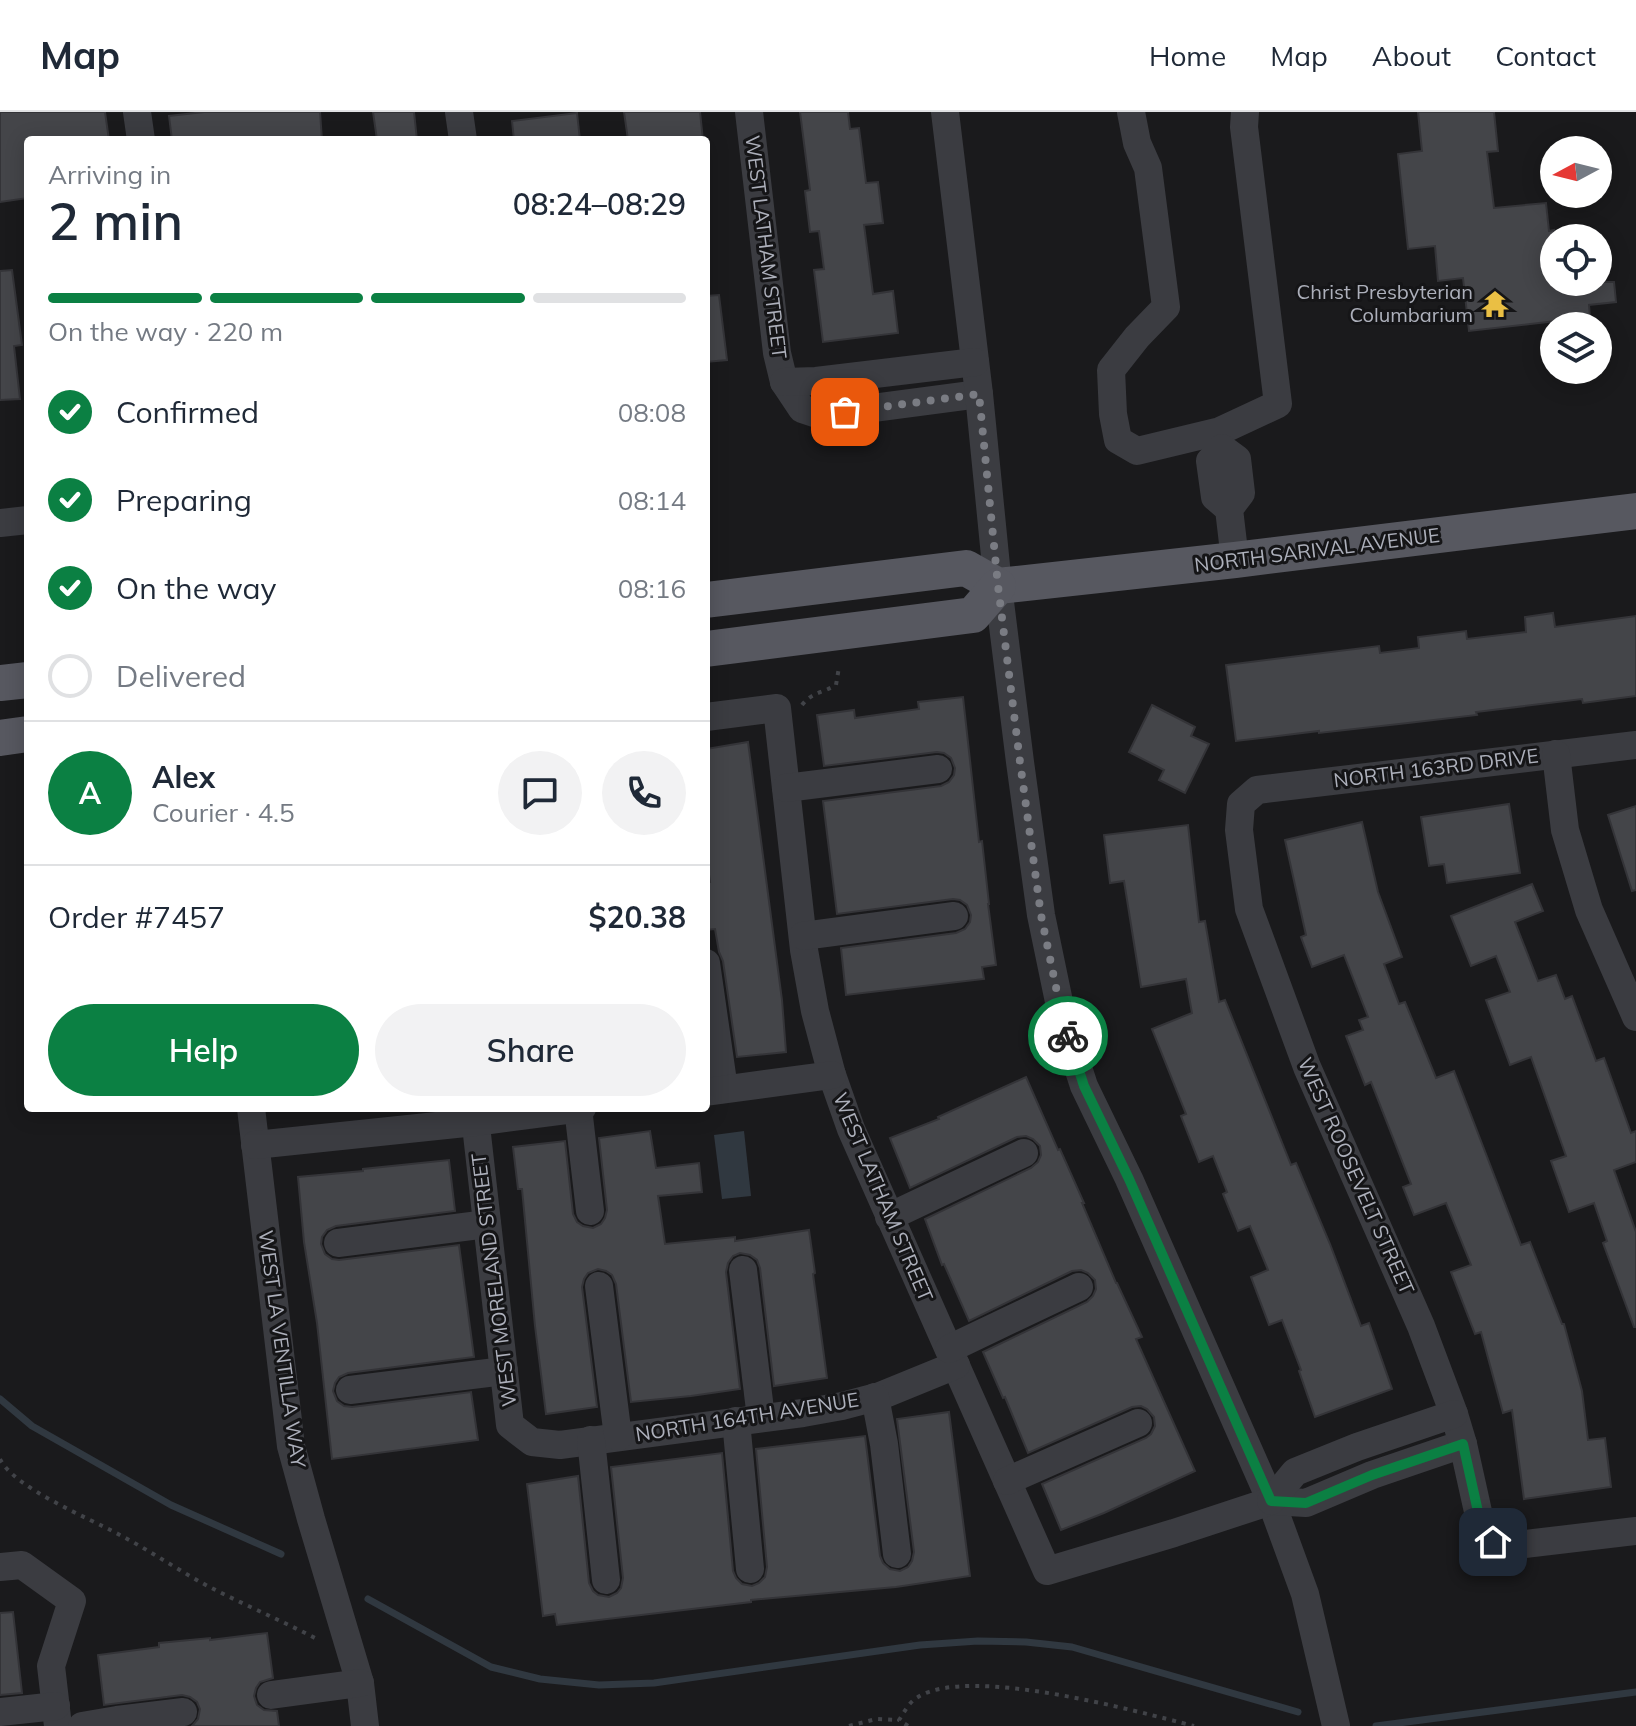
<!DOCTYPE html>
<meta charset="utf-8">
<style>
body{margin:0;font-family:Mulish,sans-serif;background:#f2f2f3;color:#1f2937;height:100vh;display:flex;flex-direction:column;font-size:30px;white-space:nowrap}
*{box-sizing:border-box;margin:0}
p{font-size:26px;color:#747a83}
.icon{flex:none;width:44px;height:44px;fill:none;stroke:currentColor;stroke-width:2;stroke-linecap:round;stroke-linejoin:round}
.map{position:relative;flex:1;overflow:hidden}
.drawer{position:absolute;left:24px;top:24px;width:686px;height:976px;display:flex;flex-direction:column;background:#fff;border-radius:8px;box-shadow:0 4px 20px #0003}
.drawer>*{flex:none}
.needle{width:52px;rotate:263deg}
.fabs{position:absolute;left:1540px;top:24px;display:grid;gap:16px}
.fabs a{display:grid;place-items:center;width:72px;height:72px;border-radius:50%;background:#fff;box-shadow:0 4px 20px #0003;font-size:40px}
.pin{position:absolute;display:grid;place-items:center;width:68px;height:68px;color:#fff;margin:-34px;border-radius:16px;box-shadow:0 4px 12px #0006}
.courier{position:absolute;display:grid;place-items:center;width:80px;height:80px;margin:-40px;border:6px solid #0b8043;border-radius:50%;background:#fff;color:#222;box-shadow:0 2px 10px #0007}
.overview em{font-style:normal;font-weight:600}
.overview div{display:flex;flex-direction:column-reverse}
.overview{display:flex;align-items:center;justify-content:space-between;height:136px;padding:0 24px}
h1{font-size:52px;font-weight:600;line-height:60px}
.bar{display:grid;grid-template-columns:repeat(4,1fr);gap:12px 8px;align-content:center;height:96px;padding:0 24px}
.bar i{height:10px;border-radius:6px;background:#e0e1e3}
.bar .selected{background:#0b8043}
.bar p{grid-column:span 4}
.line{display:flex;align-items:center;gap:20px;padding:0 24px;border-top:2px solid #e0e1e3}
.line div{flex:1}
.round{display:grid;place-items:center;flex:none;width:84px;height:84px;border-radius:42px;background:#f2f2f3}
ol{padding:0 24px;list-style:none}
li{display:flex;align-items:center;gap:24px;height:88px}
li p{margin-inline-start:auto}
li .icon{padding:8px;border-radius:50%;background:#0b8043;color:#fff;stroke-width:4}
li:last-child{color:#747a83}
li i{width:44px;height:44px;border:4px solid #e0e1e3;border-radius:50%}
.primary-button{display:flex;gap:16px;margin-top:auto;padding:16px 24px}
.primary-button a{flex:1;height:92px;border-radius:48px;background:#0b8043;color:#fff;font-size:32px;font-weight:600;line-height:92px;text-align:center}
.primary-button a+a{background:#f2f2f3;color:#1f2937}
header{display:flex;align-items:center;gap:48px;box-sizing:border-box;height:112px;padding:0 40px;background:#fff;border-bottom:2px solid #e0e1e3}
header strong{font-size:38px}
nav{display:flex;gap:44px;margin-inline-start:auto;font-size:28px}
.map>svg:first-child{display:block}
</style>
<header>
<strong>Map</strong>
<nav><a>Home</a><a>Map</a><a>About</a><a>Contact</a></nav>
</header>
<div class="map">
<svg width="1636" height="1614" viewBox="0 0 1636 1614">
<rect width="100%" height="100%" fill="#1a1a1c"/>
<path fill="#303840" d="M744,1019L751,1084L722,1087L714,1023Z"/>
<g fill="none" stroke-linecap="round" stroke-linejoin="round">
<g stroke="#303840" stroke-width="7">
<path d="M0,1287L32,1314L171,1393L281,1442"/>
<path d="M368,1487L491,1555L540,1567L599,1573L654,1571L920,1533L978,1529L1026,1530L1072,1535L1298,1600"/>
<path d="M1376,1614L1636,1580"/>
</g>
</g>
<g fill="#444549" stroke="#343438" stroke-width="2">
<path d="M0,0H105L109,28H28V86L0,90Z"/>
<path d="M204,0H320L322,28H172L169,4Z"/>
<path d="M373,0H414L417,28H377Z"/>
<path d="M624,0H700L703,28H628Z"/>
<path d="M800,0H848L850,17L859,16L866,71L878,70L883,111L864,113L873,182L893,179L898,221L823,230L814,158L824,157L819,119L810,120L805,79L810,78Z"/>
<path d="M1418,0H1494L1498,39L1487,40L1494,96L1546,91L1549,119L1554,118V170H1614L1616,190L1589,193L1590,205L1469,219L1463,166L1438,169L1435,134L1408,137L1398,42L1422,39Z"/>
<path d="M577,1L580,28H514L512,9Z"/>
<path d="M12,158L22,233L14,234L20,287L0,288V159Z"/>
<path d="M719,183L727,248L706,250V184Z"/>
<path d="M1553,501L1555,515L1636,504V584L1583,591L1582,587L1476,600L1477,603L1408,611L1319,621V619L1236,629L1226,553L1379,534L1380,541L1419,536L1418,525L1466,519L1467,527L1526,520L1525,505Z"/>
<path d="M963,585L979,730L982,729L989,792H988L996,853L982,855L984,867L846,883L841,836L956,821L965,817L970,810L971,803L967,793L960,788L953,787L837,802L823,689L941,674L949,670L954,663L955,656L951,646L944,641L937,640L824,654L817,603L854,598L855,606L919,597L918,590Z"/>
<path d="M1152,593L1195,615L1191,624L1209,632L1185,681L1159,668L1164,658L1129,640Z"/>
<path d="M748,630L782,888L786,940L737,945L723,849L719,840L715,817L706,818V771L710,770L706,741L708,740L706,721V637Z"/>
<path d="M1509,692L1520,761L1447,771L1444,752L1429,754L1421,705Z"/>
<path d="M1636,694V778L1632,779L1608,703Z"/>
<path d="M1362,710L1378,780L1402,845L1384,852L1399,892L1405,890L1436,966L1454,959L1521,1133L1530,1130L1562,1212H1564L1582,1279L1588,1328L1605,1326L1611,1375L1524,1387L1512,1298L1503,1301L1481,1220L1475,1222L1451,1160L1471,1153L1446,1091L1414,1103L1403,1075L1411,1072L1371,970L1365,973L1346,924L1363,918L1359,908L1368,905L1344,843L1312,855L1301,825L1306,823L1285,728Z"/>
<path d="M1188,713L1199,810L1205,809L1219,890L1225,888L1291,1053L1296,1051L1330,1132L1361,1214L1369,1211L1392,1277L1315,1305L1299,1259L1301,1258L1282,1208L1269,1213L1251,1165L1268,1158L1250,1114L1238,1119L1223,1082L1227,1080L1213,1044L1199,1050L1181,1004L1186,1002L1152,917L1192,901L1186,867L1141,875L1124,769L1110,771L1104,723Z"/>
<path d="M1532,772L1543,799L1515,810L1538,869L1556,863L1565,887L1572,884L1596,949L1604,946L1631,1021L1636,1019V1050L1614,1058L1636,1120V1215H1634L1603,1131L1607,1129L1594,1091L1569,1100L1551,1049L1566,1044L1531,945L1510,953L1486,888L1510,880L1496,844L1471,854L1451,804Z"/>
<path d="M1026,965L1058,1038L1060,1037L1084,1091H1082L1116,1171H1117L1142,1225L1136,1227L1195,1359L1104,1401L1061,1418L1042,1372L1146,1326L1151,1322L1155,1314L1154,1305L1147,1297L1141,1294L1132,1295L1028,1341L1005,1285L1003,1286L983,1240L1087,1190L1093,1184L1096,1177L1095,1168L1088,1161L1081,1158L1072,1159L969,1209L944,1152L942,1153L925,1107L1031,1056L1038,1050L1041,1043L1040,1034L1033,1027L1026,1024L1017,1025L910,1076L890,1026L939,1007L938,1005Z"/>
<path d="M650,1019L656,1056L699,1051L702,1080L658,1084L665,1132L735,1125V1129L809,1118L815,1161L813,1162L827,1266L774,1274L760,1156L757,1148L750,1143L740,1141L733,1144L728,1151L726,1160L740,1277L691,1284L631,1290L616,1172L612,1163L606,1159L598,1157L588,1161L584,1167L582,1175L597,1295L546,1302L535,1214L522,1077H518L513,1035L565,1029L573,1102L577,1110L583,1114L593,1116L601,1112L605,1106L607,1098L599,1026Z"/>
<path d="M449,1048L455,1099L336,1114L327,1118L322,1125L321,1132L325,1142L332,1147L339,1148L459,1133L474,1245L348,1261L339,1265L335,1271L333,1279L337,1289L344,1294L352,1295L471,1280L478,1328L332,1347L317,1211L304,1130L298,1065L363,1059V1057Z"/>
<path d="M949,1300L970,1464L896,1475L751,1488V1490L557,1513L555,1502L543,1504L527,1372L578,1364L589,1471L593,1479L598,1483L609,1485L617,1481L621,1476L623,1466L611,1355L722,1341L733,1459L736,1466L742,1472L752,1474L759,1471L765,1465L767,1455L756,1337L865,1324L880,1444L883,1451L890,1457L900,1459L908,1455L912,1449L914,1440L897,1307Z"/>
<path d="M13,1500L22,1581L0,1583V1501Z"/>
<path d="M267,1521L273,1566L260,1570L256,1576L254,1584L257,1593L264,1598L277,1599L279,1614H192L198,1607L200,1597L197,1590L190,1585L182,1583L104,1593L98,1543L159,1535V1531L210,1526V1528Z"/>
</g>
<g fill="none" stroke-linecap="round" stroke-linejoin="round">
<g stroke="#414348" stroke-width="4" stroke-dasharray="4 6" stroke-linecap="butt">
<path d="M802,593C812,580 823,581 836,573L839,555"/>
<path d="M0,1347C14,1376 89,1406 118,1422C147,1437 175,1456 204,1472C240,1491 278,1507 315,1526H320"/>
<path d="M849,1614L876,1607L899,1608"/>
<path d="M908,1614L899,1608C905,1599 909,1590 918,1585C969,1553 1136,1599 1194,1614"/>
</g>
<g stroke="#3b3c41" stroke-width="28">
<path d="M137,0L141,28"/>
<path d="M459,0L463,28"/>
<path d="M749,0L777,241L784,270L802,297L820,303L979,282"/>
<path d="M945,0L979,282L998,474L1020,650L1041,803L1063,909L1084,974L1129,1067L1271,1389L1305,1482L1336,1614"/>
<path d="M1131,0L1137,31L1148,56L1166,195L1137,225L1111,258L1113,302L1118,328L1137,339L1220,319L1278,292L1244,15L1245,0"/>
<path d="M784,270L816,269L975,250"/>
<path d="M1229,397L1215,385L1210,349L1222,336L1237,347L1241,381L1229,397L1235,448"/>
<path d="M0,411L28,408"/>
<path d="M706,605L777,596L804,838L815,899L832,963L851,1017L1047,1459L1174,1421L1271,1389L1306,1391L1372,1363L1463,1332"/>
<path d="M1636,633L1257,678L1241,692L1239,718L1249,797L1307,955L1421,1214L1454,1302L1463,1332L1481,1413L1493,1430L1516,1433L1636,1419"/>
<path d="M1556,642L1565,718L1589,798L1636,905"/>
<path d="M786,676L938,657"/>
<path d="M803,824L954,804"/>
<path d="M706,851L724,977"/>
<path d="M706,980L832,963"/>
<path d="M251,996L291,1334L311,1407L360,1571L365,1614"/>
<path d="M474,996L510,1313L532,1330L560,1333L803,1301L842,1294L880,1284L956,1253"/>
<path d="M578,996L590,1099"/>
<path d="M255,1033L475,1010L582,996"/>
<path d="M889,1105L1024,1041"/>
<path d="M338,1131L487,1112"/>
<path d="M743,1158L761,1306"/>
<path d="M599,1174L618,1325"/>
<path d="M949,1237L1079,1175"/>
<path d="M350,1278L504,1259"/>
<path d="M875,1285L884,1332L897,1442"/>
<path d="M736,1309L750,1457"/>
<path d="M591,1328L606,1468"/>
<path d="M1007,1369L1138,1311"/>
<path d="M1271,1389L1295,1360L1357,1335L1454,1302"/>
<path d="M0,1455L22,1453L72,1489L51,1554L58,1614"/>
<path d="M271,1583L360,1571"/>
<path d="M0,1600L56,1594"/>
<path d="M82,1614L117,1608L183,1600"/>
</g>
<g stroke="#575860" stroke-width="36">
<path d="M706,488L966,456L998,474L1235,448L1636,399"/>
<path d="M706,537L973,503L998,474"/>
<path d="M0,571L28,568"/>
<path d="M0,626L28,622"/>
</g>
</g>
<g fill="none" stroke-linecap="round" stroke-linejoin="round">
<path stroke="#7a7c83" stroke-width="8" stroke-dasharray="0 14.4" d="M845,300L979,282L998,474L1020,650L1041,803L1063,909L1068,924"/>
<path stroke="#0b8043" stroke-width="10" d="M1068,924L1084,974L1129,1067L1271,1389L1306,1391L1372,1363L1463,1332L1481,1413L1493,1430"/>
</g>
<defs>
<g id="temple-bare" transform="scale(2.16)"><path d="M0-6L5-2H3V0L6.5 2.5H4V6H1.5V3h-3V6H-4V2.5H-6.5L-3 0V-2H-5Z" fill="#eabf44" stroke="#151517" stroke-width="2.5" paint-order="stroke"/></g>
</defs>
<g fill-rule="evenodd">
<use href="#temple-bare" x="1495" y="192"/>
</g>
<g text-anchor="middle" stroke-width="6" stroke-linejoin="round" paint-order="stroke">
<g font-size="20" fill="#adb0bb" stroke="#151517">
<text transform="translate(766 135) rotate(83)" y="7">WEST LATHAM STREET</text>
<text transform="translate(1317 438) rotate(-7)" y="7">NORTH SARIVAL AVENUE</text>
<text transform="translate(1436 656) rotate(-7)" y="7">NORTH 163RD DRIVE</text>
<text transform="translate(1356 1064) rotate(66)" y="7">WEST ROOSEVELT STREET</text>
<text transform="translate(883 1085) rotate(67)" y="7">WEST LATHAM STREET</text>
<text transform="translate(494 1168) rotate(-97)" y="7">WEST MORELAND STREET</text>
<text transform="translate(282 1237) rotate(82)" y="7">WEST LA VENTILLA WAY</text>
<text transform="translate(747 1305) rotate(-9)" y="7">NORTH 164TH AVENUE</text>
</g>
<g font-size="20" fill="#adb0bb" stroke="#151517" text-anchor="end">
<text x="1473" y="187">Christ Presbyterian<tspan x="1473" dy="23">Columbarium</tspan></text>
</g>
</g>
</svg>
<div class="fabs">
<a><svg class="needle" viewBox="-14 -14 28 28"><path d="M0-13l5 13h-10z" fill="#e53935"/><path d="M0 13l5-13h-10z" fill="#747a83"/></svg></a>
<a><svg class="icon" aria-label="locate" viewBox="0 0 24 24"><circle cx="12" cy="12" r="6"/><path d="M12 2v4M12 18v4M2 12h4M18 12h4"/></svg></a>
<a><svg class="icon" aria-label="layers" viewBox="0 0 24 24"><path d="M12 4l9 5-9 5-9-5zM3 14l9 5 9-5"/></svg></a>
</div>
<div class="pin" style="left:845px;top:300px;background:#ea580c"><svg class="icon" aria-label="bag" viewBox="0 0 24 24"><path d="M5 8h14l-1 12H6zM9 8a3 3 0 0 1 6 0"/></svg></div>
<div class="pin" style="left:1493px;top:1430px;background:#1f2937"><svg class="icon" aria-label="home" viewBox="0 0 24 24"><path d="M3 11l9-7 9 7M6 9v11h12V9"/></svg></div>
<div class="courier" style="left:1068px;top:924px"><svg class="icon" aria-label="bike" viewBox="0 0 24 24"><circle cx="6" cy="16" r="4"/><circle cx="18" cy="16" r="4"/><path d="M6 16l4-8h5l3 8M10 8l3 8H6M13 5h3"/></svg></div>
<section class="drawer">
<div class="overview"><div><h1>2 min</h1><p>Arriving in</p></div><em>08:24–08:29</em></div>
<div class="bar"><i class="selected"></i><i class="selected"></i><i class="selected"></i><i></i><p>On the way · 220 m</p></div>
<ol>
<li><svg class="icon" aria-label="check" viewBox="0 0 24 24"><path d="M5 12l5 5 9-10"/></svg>Confirmed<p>08:08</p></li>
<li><svg class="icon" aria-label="check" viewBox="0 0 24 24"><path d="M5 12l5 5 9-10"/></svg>Preparing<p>08:14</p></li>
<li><svg class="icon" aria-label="check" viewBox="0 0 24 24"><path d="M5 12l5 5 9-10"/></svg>On the way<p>08:16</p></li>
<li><i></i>Delivered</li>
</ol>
<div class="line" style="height:144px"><b class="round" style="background:#0b8043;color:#fff">A</b><div><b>Alex</b><p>Courier · 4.5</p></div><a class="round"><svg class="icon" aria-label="chat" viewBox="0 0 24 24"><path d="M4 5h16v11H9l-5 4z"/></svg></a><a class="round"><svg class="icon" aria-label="phone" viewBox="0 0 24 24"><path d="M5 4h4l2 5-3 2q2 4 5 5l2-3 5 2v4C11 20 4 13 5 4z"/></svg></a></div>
<div class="line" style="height:104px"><div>Order #7457</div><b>$20.38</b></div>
<div class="primary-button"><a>Help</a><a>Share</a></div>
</section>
</div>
